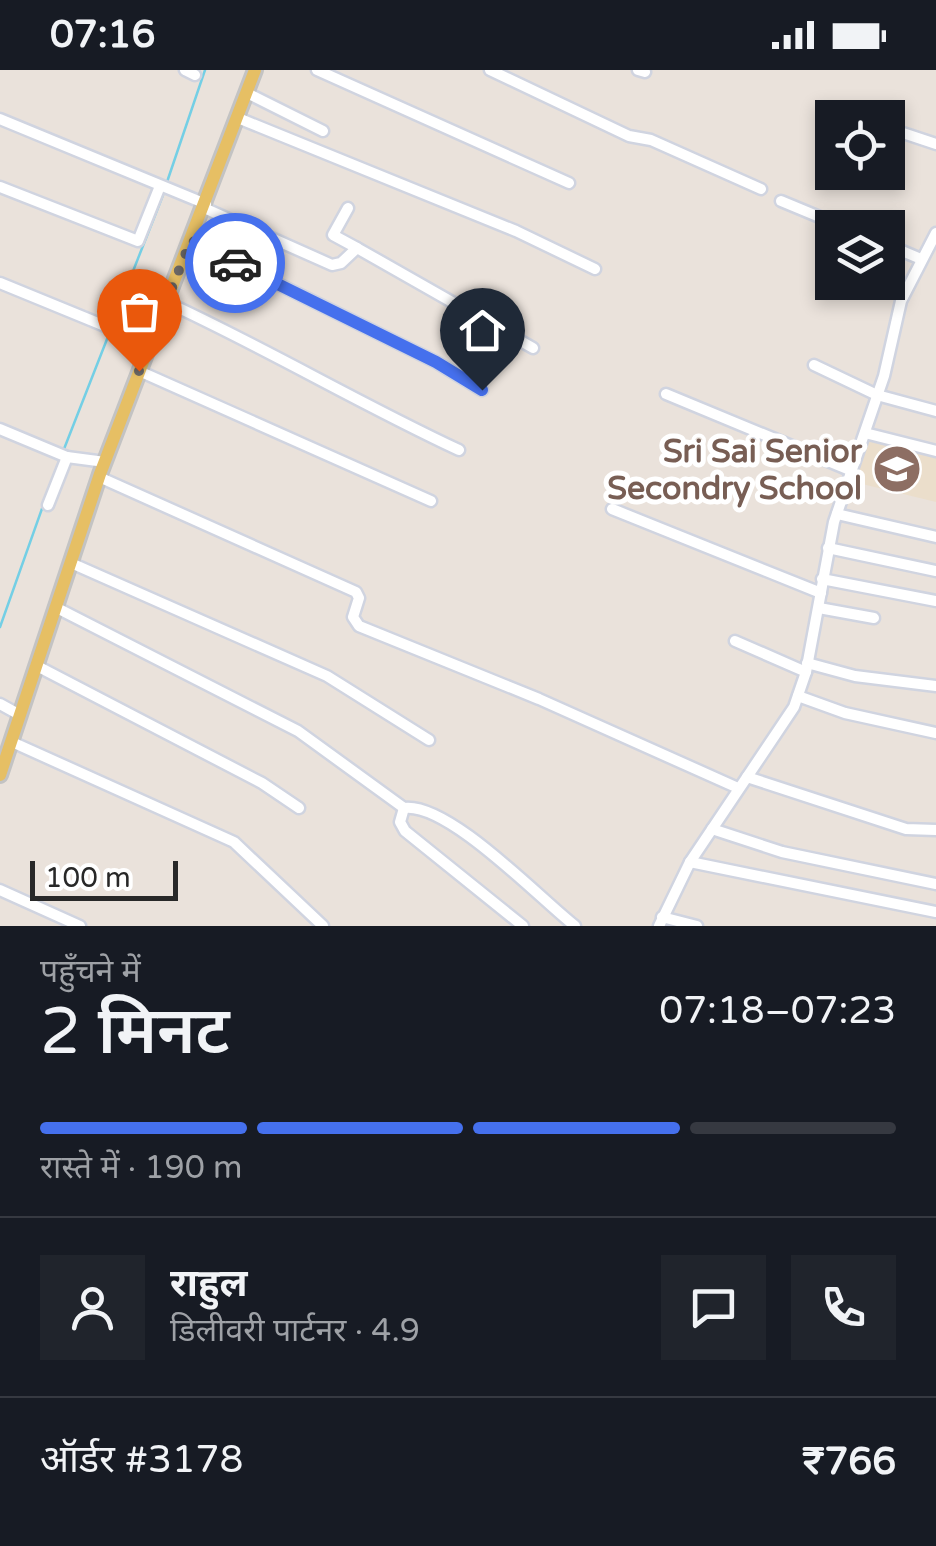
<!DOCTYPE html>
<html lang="hi">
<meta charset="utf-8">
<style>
body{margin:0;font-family:"Varela Round","Noto Sans Devanagari",sans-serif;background:#20242c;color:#f1f3f6;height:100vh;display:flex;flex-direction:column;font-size:38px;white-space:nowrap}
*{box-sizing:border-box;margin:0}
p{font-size:32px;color:#9ea1a6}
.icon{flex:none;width:55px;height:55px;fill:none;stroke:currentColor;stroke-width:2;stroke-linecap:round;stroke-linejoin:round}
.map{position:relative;height:856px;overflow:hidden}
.sheet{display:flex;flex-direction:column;background:#171b24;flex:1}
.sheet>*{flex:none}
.controls{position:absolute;left:815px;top:30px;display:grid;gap:20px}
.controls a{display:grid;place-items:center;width:90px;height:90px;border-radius:0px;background:#171b24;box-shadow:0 5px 15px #0003;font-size:50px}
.scale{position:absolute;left:30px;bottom:25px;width:148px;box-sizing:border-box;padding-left:10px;border:5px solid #282828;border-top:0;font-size:28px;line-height:35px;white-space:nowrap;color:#282828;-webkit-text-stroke:8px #fff;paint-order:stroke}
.pin{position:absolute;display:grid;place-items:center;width:85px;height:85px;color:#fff;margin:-102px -42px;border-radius:50% 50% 50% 0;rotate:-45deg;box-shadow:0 0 10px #0007}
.pin .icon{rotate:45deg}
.courier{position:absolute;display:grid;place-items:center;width:100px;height:100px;margin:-50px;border:8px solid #4570ed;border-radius:50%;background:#fff;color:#222;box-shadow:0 2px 12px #0007}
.headline em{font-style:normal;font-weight:600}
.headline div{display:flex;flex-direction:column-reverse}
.headline{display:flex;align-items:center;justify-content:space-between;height:170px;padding:0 40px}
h1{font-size:65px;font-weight:600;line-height:75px}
.bar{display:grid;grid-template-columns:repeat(4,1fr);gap:15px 10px;align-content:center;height:120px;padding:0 40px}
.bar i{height:12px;border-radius:8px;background:#363941}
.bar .active{background:#4570ed}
.bar p{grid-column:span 4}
.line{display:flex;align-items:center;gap:25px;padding:0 40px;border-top:2px solid #363941}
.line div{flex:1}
.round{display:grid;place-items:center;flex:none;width:105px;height:105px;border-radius:0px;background:#20242c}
.status{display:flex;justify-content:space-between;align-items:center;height:70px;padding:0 50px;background:#171b24;direction:ltr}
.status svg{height:28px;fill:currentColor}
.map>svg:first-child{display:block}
</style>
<div class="status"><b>07:16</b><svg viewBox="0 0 49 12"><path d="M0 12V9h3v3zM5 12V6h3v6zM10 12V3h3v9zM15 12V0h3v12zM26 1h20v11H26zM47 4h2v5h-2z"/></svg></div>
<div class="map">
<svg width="936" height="856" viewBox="0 0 936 856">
<rect width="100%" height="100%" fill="#eae2db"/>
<path fill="#ebdecb" d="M867,369L936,386V432L854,412Z"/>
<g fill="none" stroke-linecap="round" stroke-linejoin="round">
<g stroke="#74cfe5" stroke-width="2.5">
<path d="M167,112L205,0"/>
<path d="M113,252L163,125"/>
<path d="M64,379L109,264"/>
<path d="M50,416L61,387"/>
<path d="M0,557L44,433"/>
</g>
<g stroke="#d0d4e0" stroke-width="15">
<g id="minor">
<path d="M185,0L195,5"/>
<path d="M317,0L569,113"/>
<path d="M490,0L629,66L651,70L761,119"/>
<path d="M638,0L645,2"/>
<path d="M247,23L323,61"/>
<path d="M238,48L516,161L595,199"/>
<path d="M0,49L206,134"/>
<path d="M888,58L936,74"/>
<path d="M0,117L138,171L160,116"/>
<path d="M781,131L846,158"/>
<path d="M204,138L332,195L341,193L357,178L533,278"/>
<path d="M348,138L333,165L357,178"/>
<path d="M191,171L436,292L482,320"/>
<path d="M888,175L921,189"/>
<path d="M0,213L149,274"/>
<path d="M166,232C266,278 360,334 459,380"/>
<path d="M814,295L877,325L936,341"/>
<path d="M139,301L431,431"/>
<path d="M666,324L852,401"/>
<path d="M0,359L67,387L105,392"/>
<path d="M865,363L936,381"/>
<path d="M99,407L356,522L359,528L353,547L359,556L539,629L738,718"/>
<path d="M48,435L67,387"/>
<path d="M612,439L821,523"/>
<path d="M837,444L936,467"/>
<path d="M828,478L936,501"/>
<path d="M71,493L327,606L429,670"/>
<path d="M822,509L936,531"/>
<path d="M57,538L298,661L404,738C448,732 538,827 575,856"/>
<path d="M819,538L874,548"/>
<path d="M735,571L806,602"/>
<path d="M807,593L855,606L936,616"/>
<path d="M37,596L262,713L299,738"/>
<path d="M798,626L845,643L936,663"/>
<path d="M0,634L20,645"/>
<path d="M12,672L234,772L323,856"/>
<path d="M747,707L906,759L936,760"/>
<path d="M404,738L400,752L405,761L523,856"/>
<path d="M712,759L782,782L936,814"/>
<path d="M690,792L936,842"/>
<path d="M0,820L80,856"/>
<path d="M662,847L697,856"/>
<path d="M659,856L690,792L794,637L806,602L834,452L884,306L901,231L936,163"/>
</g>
</g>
<g stroke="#c3c3c3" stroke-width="18">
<path id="major" d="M0,705L100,404L255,0"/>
</g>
<use href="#minor" stroke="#fff" stroke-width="10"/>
<use href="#major" stroke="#e6bf64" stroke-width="12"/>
</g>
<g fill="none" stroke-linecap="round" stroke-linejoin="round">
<path stroke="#6c6967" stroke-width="10" stroke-dasharray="0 18" d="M139,301L191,170L235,193"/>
<path stroke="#4570ed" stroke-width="12" d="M235,193L436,292L482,320"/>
</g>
<defs>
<g id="school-disc" transform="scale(2.5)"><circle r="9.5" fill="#8d6e63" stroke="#fff"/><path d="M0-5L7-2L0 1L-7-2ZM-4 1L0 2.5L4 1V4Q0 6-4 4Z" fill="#fff"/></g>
</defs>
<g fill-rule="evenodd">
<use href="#school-disc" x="897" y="399"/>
</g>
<g text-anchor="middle" stroke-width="10" stroke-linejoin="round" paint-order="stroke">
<g font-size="32" font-weight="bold" fill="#785e54" stroke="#fff" text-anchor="end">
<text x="862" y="392">Sri Sai Senior<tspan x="862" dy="37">Secondry School</tspan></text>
</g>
</g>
</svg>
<div class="controls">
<a><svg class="icon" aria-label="locate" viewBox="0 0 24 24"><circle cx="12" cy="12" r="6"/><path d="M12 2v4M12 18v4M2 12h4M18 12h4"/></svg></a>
<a><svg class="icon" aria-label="layers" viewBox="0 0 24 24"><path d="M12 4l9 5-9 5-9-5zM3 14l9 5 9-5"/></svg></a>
</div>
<div class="scale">100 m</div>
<div class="pin" style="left:139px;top:301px;background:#ea580c"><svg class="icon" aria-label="bag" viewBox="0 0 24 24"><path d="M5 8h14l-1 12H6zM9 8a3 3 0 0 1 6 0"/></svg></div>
<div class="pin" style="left:482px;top:320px;background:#1f2937"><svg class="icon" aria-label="home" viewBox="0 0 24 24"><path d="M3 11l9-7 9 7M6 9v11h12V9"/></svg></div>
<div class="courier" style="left:235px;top:193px"><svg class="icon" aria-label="car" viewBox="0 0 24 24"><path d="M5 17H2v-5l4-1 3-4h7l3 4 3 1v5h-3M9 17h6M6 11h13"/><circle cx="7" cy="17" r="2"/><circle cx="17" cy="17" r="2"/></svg></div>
</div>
<section class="sheet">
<div class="headline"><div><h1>2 मिनट</h1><p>पहुँचने में</p></div><em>07:18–07:23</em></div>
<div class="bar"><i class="active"></i><i class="active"></i><i class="active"></i><i></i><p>रास्ते में · 190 m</p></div>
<div class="line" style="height:180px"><a class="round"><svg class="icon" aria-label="person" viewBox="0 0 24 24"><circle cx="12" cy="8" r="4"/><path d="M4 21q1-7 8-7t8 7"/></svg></a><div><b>राहुल</b><p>डिलीवरी पार्टनर · 4.9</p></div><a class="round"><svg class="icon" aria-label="chat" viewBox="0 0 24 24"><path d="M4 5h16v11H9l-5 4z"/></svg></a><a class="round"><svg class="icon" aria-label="phone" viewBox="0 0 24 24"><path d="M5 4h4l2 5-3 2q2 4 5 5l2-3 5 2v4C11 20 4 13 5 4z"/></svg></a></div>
<div class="line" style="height:130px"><div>ऑर्डर #3178</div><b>₹766</b></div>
</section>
